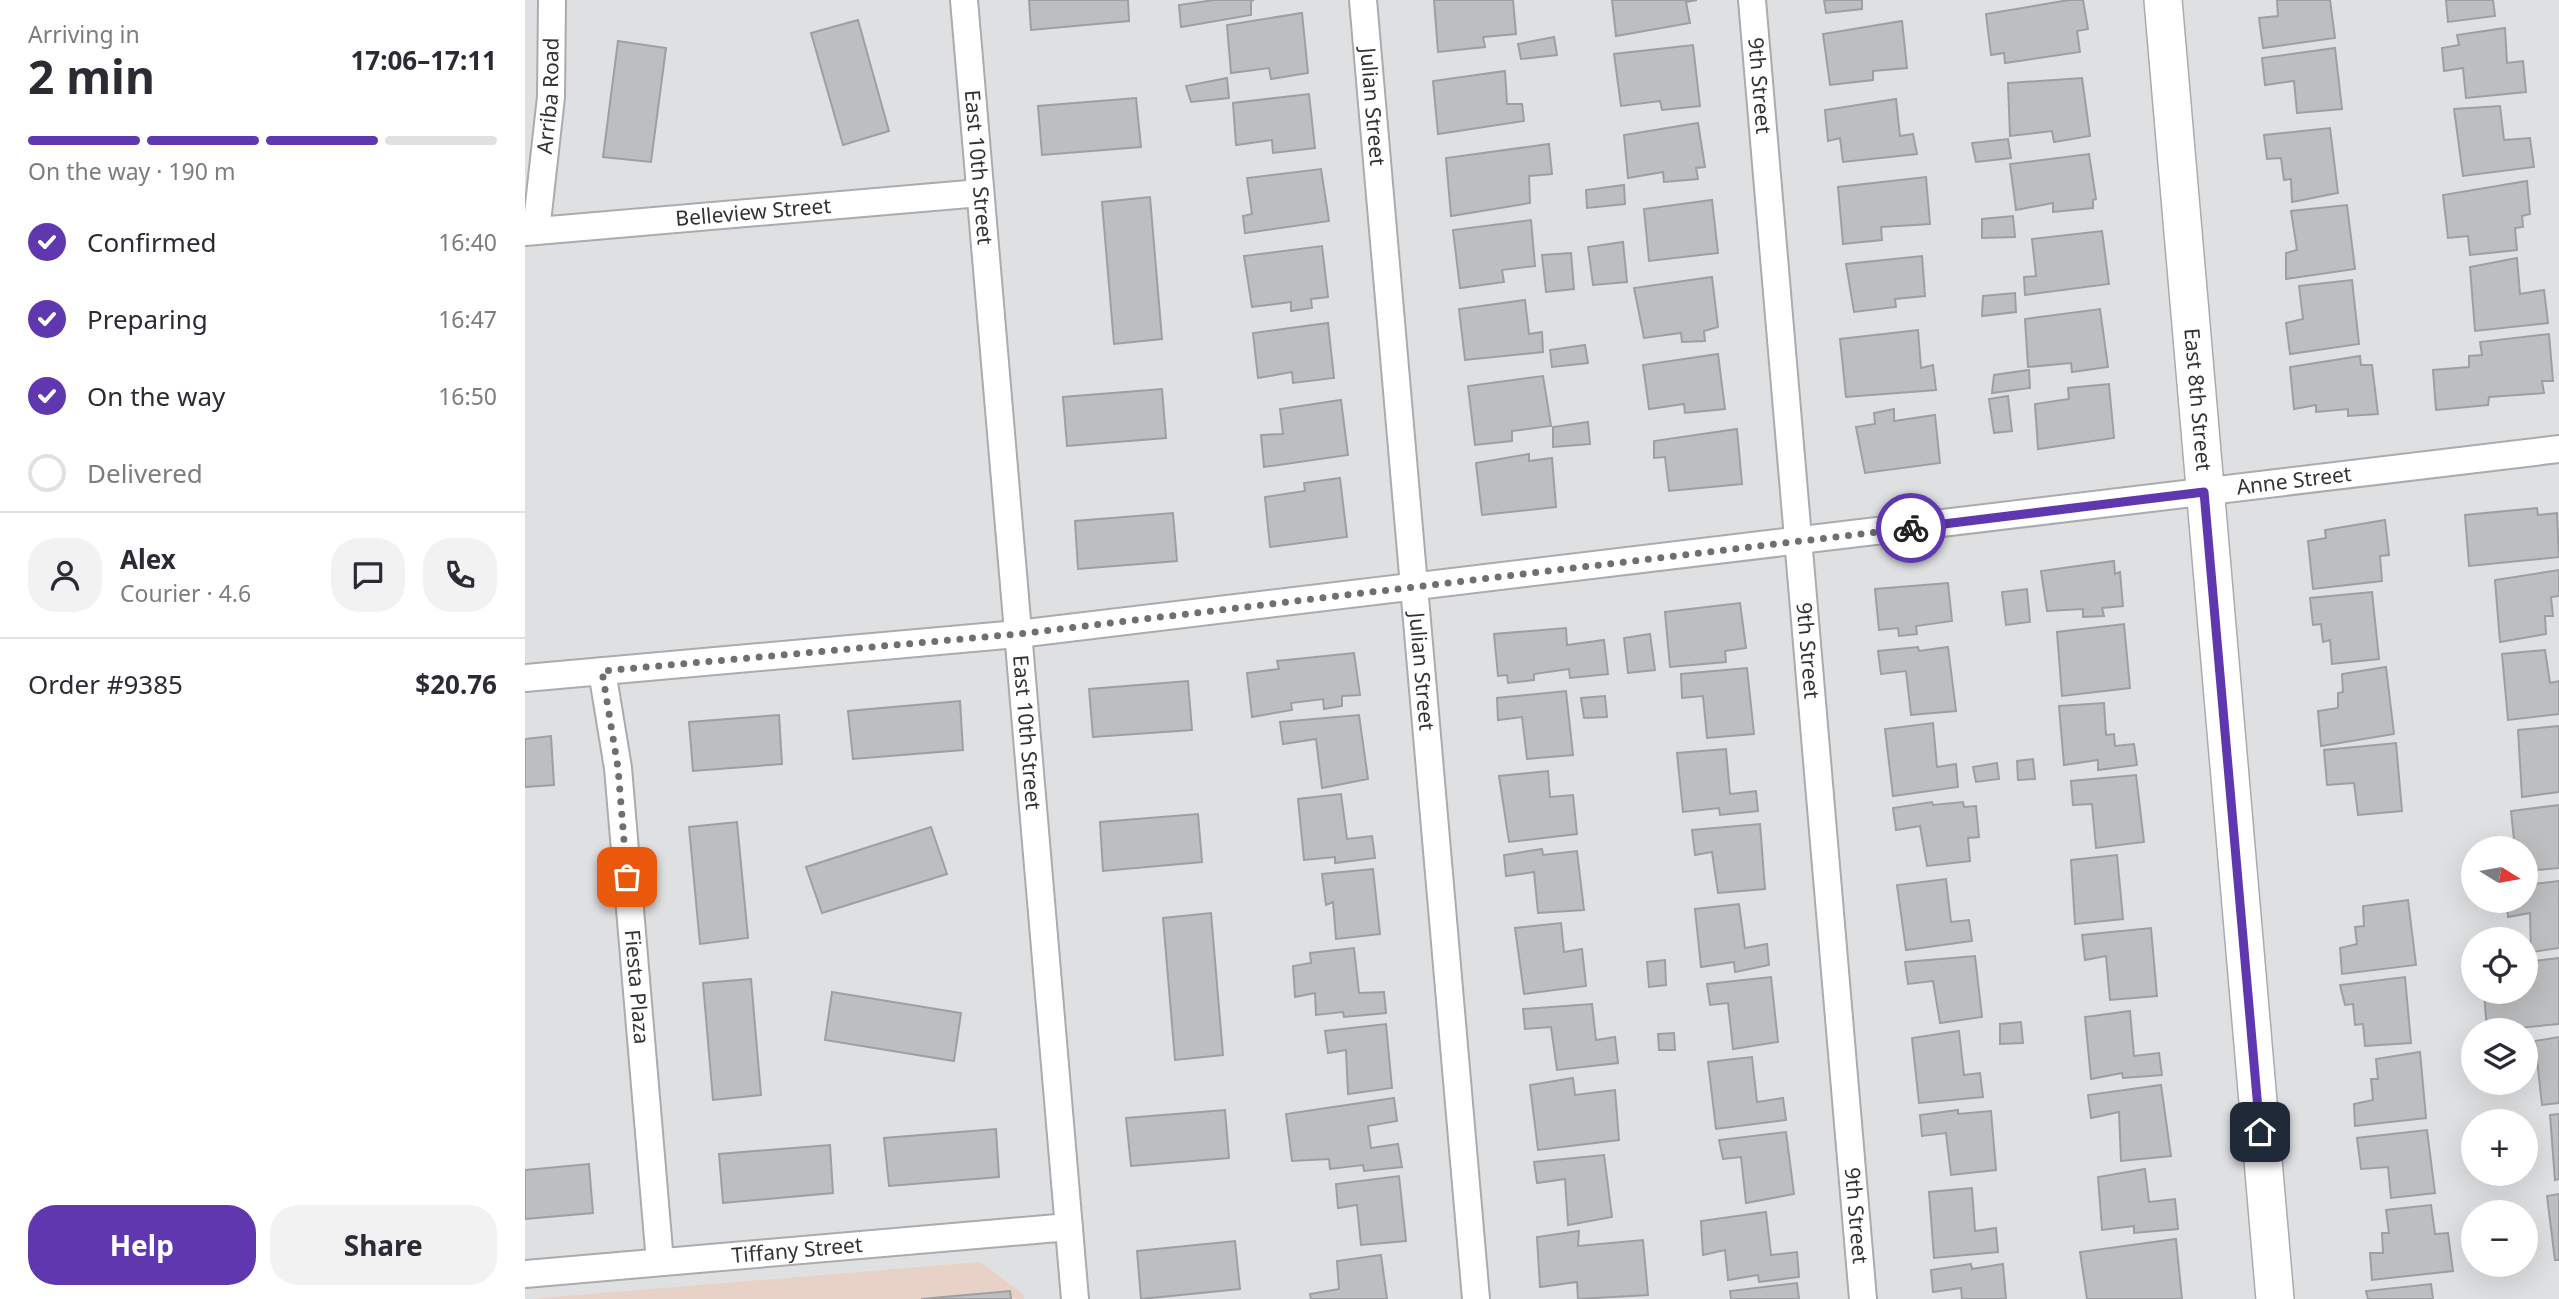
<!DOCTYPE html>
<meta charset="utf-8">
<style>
body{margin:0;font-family:"Noto Sans",sans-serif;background:#f2f2f3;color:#2b2b33;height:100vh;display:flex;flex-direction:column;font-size:26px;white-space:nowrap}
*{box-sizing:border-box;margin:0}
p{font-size:23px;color:#7c7c81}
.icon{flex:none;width:38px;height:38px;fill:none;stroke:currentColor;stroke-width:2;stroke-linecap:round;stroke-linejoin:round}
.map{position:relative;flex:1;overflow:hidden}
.details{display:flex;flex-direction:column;background:#fff;width:525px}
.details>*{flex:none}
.needle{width:46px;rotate:101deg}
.tools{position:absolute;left:1936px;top:836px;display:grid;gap:14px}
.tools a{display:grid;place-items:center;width:77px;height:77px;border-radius:50%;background:#fff;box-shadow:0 7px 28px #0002;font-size:35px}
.pin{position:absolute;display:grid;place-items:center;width:60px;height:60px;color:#fff;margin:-30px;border-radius:14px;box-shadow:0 4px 10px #0006}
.courier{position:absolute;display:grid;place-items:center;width:70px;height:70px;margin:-35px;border:5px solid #5f38b0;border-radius:50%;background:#fff;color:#222;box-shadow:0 2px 9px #0007}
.head em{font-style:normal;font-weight:700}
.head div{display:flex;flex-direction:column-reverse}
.head{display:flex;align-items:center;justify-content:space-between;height:119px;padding:0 28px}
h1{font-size:46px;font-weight:700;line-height:52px}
.bar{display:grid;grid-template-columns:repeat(4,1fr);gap:10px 7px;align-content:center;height:84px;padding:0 28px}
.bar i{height:9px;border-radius:5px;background:#e1e1e2}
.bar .active{background:#5f38b0}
.bar p{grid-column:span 4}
.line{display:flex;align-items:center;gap:18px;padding:0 28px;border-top:2px solid #e1e1e2}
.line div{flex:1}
.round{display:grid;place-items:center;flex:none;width:74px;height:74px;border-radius:28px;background:#f2f2f3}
ol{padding:0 28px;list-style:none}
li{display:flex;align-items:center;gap:21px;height:77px}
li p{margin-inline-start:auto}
li .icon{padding:7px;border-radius:50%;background:#5f38b0;color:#fff;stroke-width:4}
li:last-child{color:#7c7c81}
li i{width:38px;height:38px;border:4px solid #e1e1e2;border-radius:50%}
.button{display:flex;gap:14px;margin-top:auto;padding:14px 28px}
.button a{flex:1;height:80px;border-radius:28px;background:#5f38b0;color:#fff;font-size:28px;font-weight:700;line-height:80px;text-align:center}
.button a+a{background:#f2f2f3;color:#2b2b33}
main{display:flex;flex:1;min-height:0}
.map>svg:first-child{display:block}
</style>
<main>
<section class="details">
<div class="head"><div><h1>2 min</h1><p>Arriving in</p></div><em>17:06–17:11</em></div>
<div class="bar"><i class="active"></i><i class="active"></i><i class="active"></i><i></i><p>On the way · 190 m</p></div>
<ol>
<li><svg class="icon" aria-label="check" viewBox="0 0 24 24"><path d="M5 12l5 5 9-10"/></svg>Confirmed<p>16:40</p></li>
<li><svg class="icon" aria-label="check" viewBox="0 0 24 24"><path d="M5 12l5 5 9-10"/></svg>Preparing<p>16:47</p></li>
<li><svg class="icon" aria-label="check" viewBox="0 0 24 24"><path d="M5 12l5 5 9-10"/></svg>On the way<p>16:50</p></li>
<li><i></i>Delivered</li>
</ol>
<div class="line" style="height:126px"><a class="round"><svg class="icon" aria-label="person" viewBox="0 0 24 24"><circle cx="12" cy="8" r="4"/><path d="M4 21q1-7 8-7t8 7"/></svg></a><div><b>Alex</b><p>Courier · 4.6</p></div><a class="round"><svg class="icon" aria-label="chat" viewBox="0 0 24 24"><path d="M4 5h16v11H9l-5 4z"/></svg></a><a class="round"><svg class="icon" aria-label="phone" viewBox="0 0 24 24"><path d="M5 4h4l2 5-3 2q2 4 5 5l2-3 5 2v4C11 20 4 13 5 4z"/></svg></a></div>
<div class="line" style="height:91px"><div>Order #9385</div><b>$20.76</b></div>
<div class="button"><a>Help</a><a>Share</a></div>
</section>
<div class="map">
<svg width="2034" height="1299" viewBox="0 0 2034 1299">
<rect width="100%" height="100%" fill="#dfe0e2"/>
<path fill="#e8d1c6" d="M455,1262L498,1294L499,1299H5Z"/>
<g fill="#bdbec0" stroke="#9e9fa1" stroke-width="2">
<path d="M504,0H603L604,21L506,30Z"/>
<path d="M689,0H729L726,1V15L656,27L654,5Z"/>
<path d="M909,0H988L991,34L958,37L960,47L913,52Z"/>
<path d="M1087,0H1172L1161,2L1165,23L1091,36Z"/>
<path d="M1299,0H1337V9L1301,13Z"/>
<path d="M1544,0H1558L1563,29L1552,31L1555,52L1480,63L1479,53L1466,55L1461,14Z"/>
<path d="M1752,0H1805L1810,38L1738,48L1734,18L1753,16Z"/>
<path d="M1921,0H1968L1970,16L1923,22Z"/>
<path d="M777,13L783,73L746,79L744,68L706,73L702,25Z"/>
<path d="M333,20L364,131L318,145L286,33Z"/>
<path d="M1377,21L1382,68L1348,71V80L1305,85L1298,34Z"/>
<path d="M1980,28L1982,63L1998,61L2001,92L1941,98L1938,68L1919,71L1917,48L1934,45L1932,35Z"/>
<path d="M1029,37L1032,55L996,59L993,44Z"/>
<path d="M93,41L141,48L126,162L78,157Z"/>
<path d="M1168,45L1175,106L1137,110L1135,101L1096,106L1089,54Z"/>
<path d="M1810,48L1817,109L1772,113L1769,81L1740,85L1737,58Z"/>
<path d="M980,71L982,104H997L999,121L913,134L908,81Z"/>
<path d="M702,78L704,98L666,102L661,86Z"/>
<path d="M1557,78L1565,136L1529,142L1527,131L1485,136L1483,83Z"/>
<path d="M784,94L790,148L748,153L747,140L711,145L708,103Z"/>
<path d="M611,98L616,147L517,155L513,106Z"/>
<path d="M1371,99L1375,136L1388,134L1392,154L1318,162L1315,138L1303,141L1300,110Z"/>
<path d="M1975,106L1979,140L2005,138L2009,167L1938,176L1929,109Z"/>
<path d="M1173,123L1180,167L1171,168L1173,179L1139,182L1138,172L1103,178L1099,135Z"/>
<path d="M1805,128L1813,193L1767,202L1766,179L1759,180L1756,158L1742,159L1739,135Z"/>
<path d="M1483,139L1486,158L1451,162L1447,143Z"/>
<path d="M1024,144L1027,174L1004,176L1005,203L926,216L921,158Z"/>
<path d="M1564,154L1571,199L1568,200V208L1528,212V203L1491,210L1485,164Z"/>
<path d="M796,169L804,221L720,233L718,216L727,214L722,178Z"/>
<path d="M1401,177L1405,224L1356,227L1357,240L1318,244L1313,187Z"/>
<path d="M2002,181L2005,214L1997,216L1998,227L1990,228L1992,250L1945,255L1943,236L1923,238L1918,195Z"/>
<path d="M1099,185L1100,204L1062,208L1061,190Z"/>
<path d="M625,197L637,339L589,344L577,202Z"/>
<path d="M1187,200L1193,253L1124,261L1119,209Z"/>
<path d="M1822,205L1830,269L1761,279V253L1772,250L1766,211Z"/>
<path d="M1488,216L1490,237L1457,238V219Z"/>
<path d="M1006,220L1010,266L977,270L979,282L935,288L928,230Z"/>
<path d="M1577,231L1584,284L1500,295L1499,277L1511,276L1507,239Z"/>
<path d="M1098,242L1102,282L1068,285L1063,247Z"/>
<path d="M797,246L803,297L786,299L787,308L766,311V302L727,307L719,256Z"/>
<path d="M1046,253L1049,289L1021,292L1017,255Z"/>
<path d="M1397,256L1400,296L1370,299L1371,307L1329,312L1321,264Z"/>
<path d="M1992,258L1995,294L2019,290L2023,323L1950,331L1945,267Z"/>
<path d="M1187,277L1193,327L1179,331L1180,341L1157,342L1156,333L1119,338L1109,288Z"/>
<path d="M1827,280L1834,344L1765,354L1761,323L1778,319L1774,286Z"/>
<path d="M1490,293L1491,312L1457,316L1458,296Z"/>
<path d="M1000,300L1004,334L1017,332L1018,352L940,360L934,309Z"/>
<path d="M1575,309L1583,367L1547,372L1546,363L1503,367L1500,319Z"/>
<path d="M803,323L809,378L768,383L767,372L733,378L728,333Z"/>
<path d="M1393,330L1396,368L1408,365L1411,390L1321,397L1315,339Z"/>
<path d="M2024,334L2028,381H2017L2019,393L1964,397L1963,405L1911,410L1908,370L1944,367V356L1957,355L1955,342Z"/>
<path d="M1060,345L1063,363L1027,367L1025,350Z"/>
<path d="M1193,354L1200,409L1160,413L1159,404L1124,409L1118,365Z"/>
<path d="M1835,356L1836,365H1847L1853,414L1823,416V409L1791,412V405L1769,409L1765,367Z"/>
<path d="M1504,370L1505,388L1467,393L1469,375Z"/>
<path d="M1018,376L1026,426L987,431V441L950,445L943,386Z"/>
<path d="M1584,384L1589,438L1513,449L1510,404L1544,399L1543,388Z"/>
<path d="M637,389L641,438L542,446L538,397Z"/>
<path d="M1483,396L1487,431L1469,433L1464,399Z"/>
<path d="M816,400L823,455L739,467L736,435L758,434L755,409Z"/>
<path d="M1369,409V421L1410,415L1415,463L1340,473L1331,427L1350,424L1349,413Z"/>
<path d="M1063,422L1065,444L1028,447V427Z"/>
<path d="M1212,429L1217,484L1144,491L1140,457L1129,458V441Z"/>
<path d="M1004,454V461L1027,458L1031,507L957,515L951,463Z"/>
<path d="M815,478L822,537L745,547L740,497L780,491L779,483Z"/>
<path d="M2012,508L2013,515L2032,513L2034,557L1944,566L1940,515Z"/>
<path d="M648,513L652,561L553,569L550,521Z"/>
<path d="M1860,520L1864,555L1855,556L1857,581L1788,589L1783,541L1801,538L1800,530Z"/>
<path d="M1589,561L1590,574L1595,572L1598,606L1577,608L1579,616L1558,617V609L1522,611L1516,571Z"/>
<path d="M2034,570V596L2026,597L2028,616H2020L2021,634L1975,642L1970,580Z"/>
<path d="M1423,583L1427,621L1391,626L1392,634L1374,636L1373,628L1354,630L1350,589Z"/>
<path d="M1502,589L1505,622L1481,625L1477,592Z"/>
<path d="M1847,592L1854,659L1807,664L1805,640L1798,642L1796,624L1788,625L1785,598Z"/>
<path d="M1215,603L1221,648L1200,651L1201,662L1145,667L1140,612Z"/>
<path d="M1599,624L1605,688L1537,696L1532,632Z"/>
<path d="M1041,628L1042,645L1079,640L1083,674L1045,678L1044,669L1009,674V680L983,683L982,675L973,676L969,634Z"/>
<path d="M1125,634L1130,670L1103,673L1099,638Z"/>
<path d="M1393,647L1394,651L1423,647L1431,711L1386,715L1381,671L1356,674L1353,651Z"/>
<path d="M2020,650L2025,683L2034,681V714L1983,720L1977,654Z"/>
<path d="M829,653L835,695L817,696V706L799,709L798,699L766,703L767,710L727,717L722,673L754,669L752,661Z"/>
<path d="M1861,667L1869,734L1796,746L1793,711L1813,708V693L1818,692L1817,674Z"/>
<path d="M1222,668L1229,734L1182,738L1178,696L1157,698L1156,674Z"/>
<path d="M663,681L667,730L568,737L564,689Z"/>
<path d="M1041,691L1048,755L1002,759L997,717L973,720L972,698Z"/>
<path d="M1080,696L1082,717L1059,718L1056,698Z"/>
<path d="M435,701L438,750L328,759L323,711Z"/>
<path d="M1579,703L1581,735L1589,734L1590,746L1609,744L1612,765L1573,770V760L1539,765L1534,706Z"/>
<path d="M254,715L257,764L168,771L164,722Z"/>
<path d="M834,715L843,779L797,788L791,739L758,744L755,722Z"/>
<path d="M1408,723L1412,767L1431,764L1433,787L1368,796L1360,729Z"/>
<path d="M2034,726V792L1997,797L1993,730Z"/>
<path d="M26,736L29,785L0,787V739Z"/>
<path d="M1871,743L1877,811L1833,815L1829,783L1802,785L1799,750Z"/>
<path d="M1201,749L1205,794L1231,791L1233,811L1195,815L1194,808L1158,812L1152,753Z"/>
<path d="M1508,759L1510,779L1493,780L1492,761Z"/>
<path d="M1472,763L1474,779L1451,782L1448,767Z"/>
<path d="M1023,771L1025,797L1048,795L1052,834L984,842L974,776Z"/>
<path d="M1611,775L1619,842L1571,848L1567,804L1548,805L1546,781Z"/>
<path d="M816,794L822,839L847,836L850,858L810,863V857L779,860L773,799Z"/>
<path d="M1407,802L1408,805L1438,802L1439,807L1451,806L1454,837L1443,838L1445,861L1402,866L1395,826L1371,830L1368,808Z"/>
<path d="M2034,805V868L2000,871V849H1990L1986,811Z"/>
<path d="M673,814L677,862L578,871L575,822Z"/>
<path d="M212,822L223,938L175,944L164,827Z"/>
<path d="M1235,824L1240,889L1193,893L1187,852L1170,855L1167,830Z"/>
<path d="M406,827L422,874L297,913L281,867Z"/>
<path d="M1017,849L1018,855L1052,851L1059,910L1013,913L1009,872L981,876L979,855Z"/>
<path d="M1592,855L1598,919L1550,924L1546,860Z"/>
<path d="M848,869L855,934L811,939L808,902L801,905L797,874Z"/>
<path d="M1421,879L1426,922L1444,920L1447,941L1381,950L1372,885Z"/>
<path d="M2034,881V948L2006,952L2005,913L1983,917L1982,901H2000V885Z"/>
<path d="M1883,900L1891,965L1817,974L1815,948L1832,944L1830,927L1839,926L1838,906Z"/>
<path d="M1214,904L1220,948L1242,944L1244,965L1210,972L1209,962L1176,967L1170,909Z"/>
<path d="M686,913L698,1055L650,1060L638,918Z"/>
<path d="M1036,923L1039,952L1057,949L1061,986L999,994L990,928Z"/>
<path d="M1626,928L1632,996L1585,1000L1581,956L1560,960L1557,935Z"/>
<path d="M829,948L834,993L859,992L861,1013L819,1017L818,1012L791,1015L790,993L770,997L768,966L786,963L785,953Z"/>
<path d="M1450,956L1457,1017L1415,1023L1408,981L1383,984L1380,962Z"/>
<path d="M2034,958V1024L1962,1031L1959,992H2000V962Z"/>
<path d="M1140,960L1141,985L1124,987L1122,962Z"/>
<path d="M1246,977L1253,1042L1208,1049L1203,1003L1185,1005L1182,984Z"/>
<path d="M1880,977L1886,1043L1840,1046L1838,1024L1830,1025L1828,1004L1820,1005L1815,985Z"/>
<path d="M226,979L236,1095L188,1100L178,983Z"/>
<path d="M307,992L436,1013L429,1061L300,1040Z"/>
<path d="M1067,1004L1071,1040L1090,1037L1093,1063L1032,1070L1026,1027L1000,1029L998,1009Z"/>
<path d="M1605,1011L1609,1056L1634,1053L1637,1075L1598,1078L1597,1073L1566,1079L1560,1017Z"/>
<path d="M1496,1022L1498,1043L1475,1044V1024Z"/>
<path d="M861,1024L867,1088L823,1094L821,1050L803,1053L800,1031Z"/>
<path d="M1434,1031L1439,1075L1455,1073L1458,1097L1394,1103L1387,1038Z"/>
<path d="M1149,1033L1150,1050H1134L1133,1034Z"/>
<path d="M2034,1037V1103L2017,1105L2010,1041Z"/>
<path d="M1895,1052L1901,1118L1830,1126L1829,1104L1848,1100L1846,1079H1853L1851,1059Z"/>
<path d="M1227,1057L1232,1102L1258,1098L1261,1120L1191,1129L1183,1062Z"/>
<path d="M1048,1078L1050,1095L1090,1090L1094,1140L1013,1150L1005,1085Z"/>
<path d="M1636,1085L1646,1156L1596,1161L1594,1112L1566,1118L1563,1095Z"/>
<path d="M869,1098L872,1121L843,1126L846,1148L873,1144L877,1167L839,1171L838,1165L805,1169L804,1159L767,1161L761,1114Z"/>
<path d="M700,1110L704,1158L606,1166L601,1118Z"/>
<path d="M1433,1110V1114L1466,1111L1471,1170L1426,1175L1421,1133L1397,1136L1395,1115Z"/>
<path d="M2034,1114V1179L2030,1180L2025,1115Z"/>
<path d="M471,1129L474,1177L364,1186L359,1138Z"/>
<path d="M1902,1130L1910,1193L1866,1198L1863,1167L1836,1169L1832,1138Z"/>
<path d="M1261,1132L1269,1194L1221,1203L1216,1157L1198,1159L1194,1140Z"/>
<path d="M305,1145L308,1193L198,1203L194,1154Z"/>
<path d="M1079,1155L1087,1217L1043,1225L1040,1179L1012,1183L1009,1162Z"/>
<path d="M64,1164L68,1213L0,1219V1170Z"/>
<path d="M1620,1169L1624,1202L1650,1199L1653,1229L1609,1233V1226L1577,1230L1573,1177Z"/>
<path d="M874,1176L881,1241L836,1245L832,1205L813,1208L811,1184Z"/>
<path d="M1447,1188L1450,1231L1471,1228L1473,1252L1409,1258L1404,1192Z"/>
<path d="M2034,1194V1260H2030L2022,1196Z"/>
<path d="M1906,1205L1910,1234L1923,1233L1928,1271L1847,1280L1845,1253H1858L1857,1233H1864L1861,1210Z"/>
<path d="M1241,1212L1246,1255L1272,1252L1274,1277L1234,1282L1233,1275L1203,1280L1200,1250L1178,1255L1176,1221Z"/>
<path d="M1054,1231L1053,1246L1118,1240L1123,1295L1053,1299L1052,1282L1015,1287L1012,1237Z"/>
<path d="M1651,1239L1657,1299H1562L1555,1252Z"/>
<path d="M710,1241L715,1289L616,1299L612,1251Z"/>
<path d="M856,1255L862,1299H786L785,1294L814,1289L812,1261Z"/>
<path d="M1446,1264L1447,1269L1478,1264L1481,1299H1437L1436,1288L1408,1292L1406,1270Z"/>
<path d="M1272,1283L1274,1299H1206L1205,1291Z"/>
<path d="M1906,1284L1908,1299H1843L1841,1291Z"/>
<path d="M485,1291L486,1299H396Z"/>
</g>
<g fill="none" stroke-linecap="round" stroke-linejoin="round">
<g stroke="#aaabad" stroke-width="30">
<g id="street">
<path id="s1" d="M439,0L550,1299"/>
<path id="s2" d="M838,0L951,1299"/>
<path id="s3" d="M1227,0L1338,1299"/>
<path id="s4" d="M11,231L26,97L27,0"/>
<path id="s5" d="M0,232L455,193"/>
<path id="s6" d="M77,671L93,768L135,1262"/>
<path id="s7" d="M0,678L493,634L2034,449"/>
<path id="s8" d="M0,1274L544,1227"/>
</g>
</g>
<g stroke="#aaabad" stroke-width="40">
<g id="secondary">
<path id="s9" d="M1638,0L1750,1299"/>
</g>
</g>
<use href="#street" stroke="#fff" stroke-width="26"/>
<use href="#secondary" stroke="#fff" stroke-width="37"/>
</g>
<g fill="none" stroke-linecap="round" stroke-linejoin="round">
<path stroke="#6e6f70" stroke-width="7" stroke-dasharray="0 12.6" d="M102,877L93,768L77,671L493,634L1386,528"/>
<path stroke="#5f38b0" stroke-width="9" d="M1386,528L1679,492L1735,1132"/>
</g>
<g text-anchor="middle" stroke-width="5" stroke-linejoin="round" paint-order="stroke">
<g font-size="21" fill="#313232" stroke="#ecedef">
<text dy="7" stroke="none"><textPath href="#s3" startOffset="86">9th Street</textPath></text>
<text dy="7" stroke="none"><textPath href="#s4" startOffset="136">Arriba Road</textPath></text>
<text dy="7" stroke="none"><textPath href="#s2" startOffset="107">Julian Street</textPath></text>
<text dy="7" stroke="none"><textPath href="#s1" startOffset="168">East 10th Street</textPath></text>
<text dy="7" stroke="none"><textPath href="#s5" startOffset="229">Belleview Street</textPath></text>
<text dy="7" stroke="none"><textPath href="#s9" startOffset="401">East 8th Street</textPath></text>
<text dy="7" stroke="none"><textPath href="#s7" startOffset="1780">Anne Street</textPath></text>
<text dy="7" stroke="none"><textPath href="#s3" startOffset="653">9th Street</textPath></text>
<text dy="7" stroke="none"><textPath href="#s2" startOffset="674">Julian Street</textPath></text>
<text dy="7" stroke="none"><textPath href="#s1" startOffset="735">East 10th Street</textPath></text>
<text dy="7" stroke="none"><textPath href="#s6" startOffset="318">Fiesta Plaza</textPath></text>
<text dy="7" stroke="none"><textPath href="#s3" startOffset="1220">9th Street</textPath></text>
<text dy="7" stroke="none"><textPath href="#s8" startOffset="273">Tiffany Street</textPath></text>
</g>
</g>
</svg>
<div class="tools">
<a><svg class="needle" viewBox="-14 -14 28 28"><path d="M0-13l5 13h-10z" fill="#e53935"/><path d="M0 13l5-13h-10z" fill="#7c7c81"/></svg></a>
<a><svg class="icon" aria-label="locate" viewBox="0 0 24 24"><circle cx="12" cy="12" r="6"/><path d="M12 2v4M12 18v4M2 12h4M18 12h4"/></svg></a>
<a><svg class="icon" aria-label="layers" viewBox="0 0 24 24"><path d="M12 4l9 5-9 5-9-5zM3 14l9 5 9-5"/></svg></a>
<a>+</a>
<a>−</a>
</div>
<div class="pin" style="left:102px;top:877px;background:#ea580c"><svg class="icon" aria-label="bag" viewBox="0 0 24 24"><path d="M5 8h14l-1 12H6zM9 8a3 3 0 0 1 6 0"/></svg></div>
<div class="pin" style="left:1735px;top:1132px;background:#1f2937"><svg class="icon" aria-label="home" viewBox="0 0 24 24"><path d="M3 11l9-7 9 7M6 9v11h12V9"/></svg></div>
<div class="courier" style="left:1386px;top:528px"><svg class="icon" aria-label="bike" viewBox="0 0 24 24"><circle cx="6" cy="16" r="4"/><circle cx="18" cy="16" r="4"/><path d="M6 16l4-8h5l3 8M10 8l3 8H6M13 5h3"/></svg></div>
</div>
</main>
